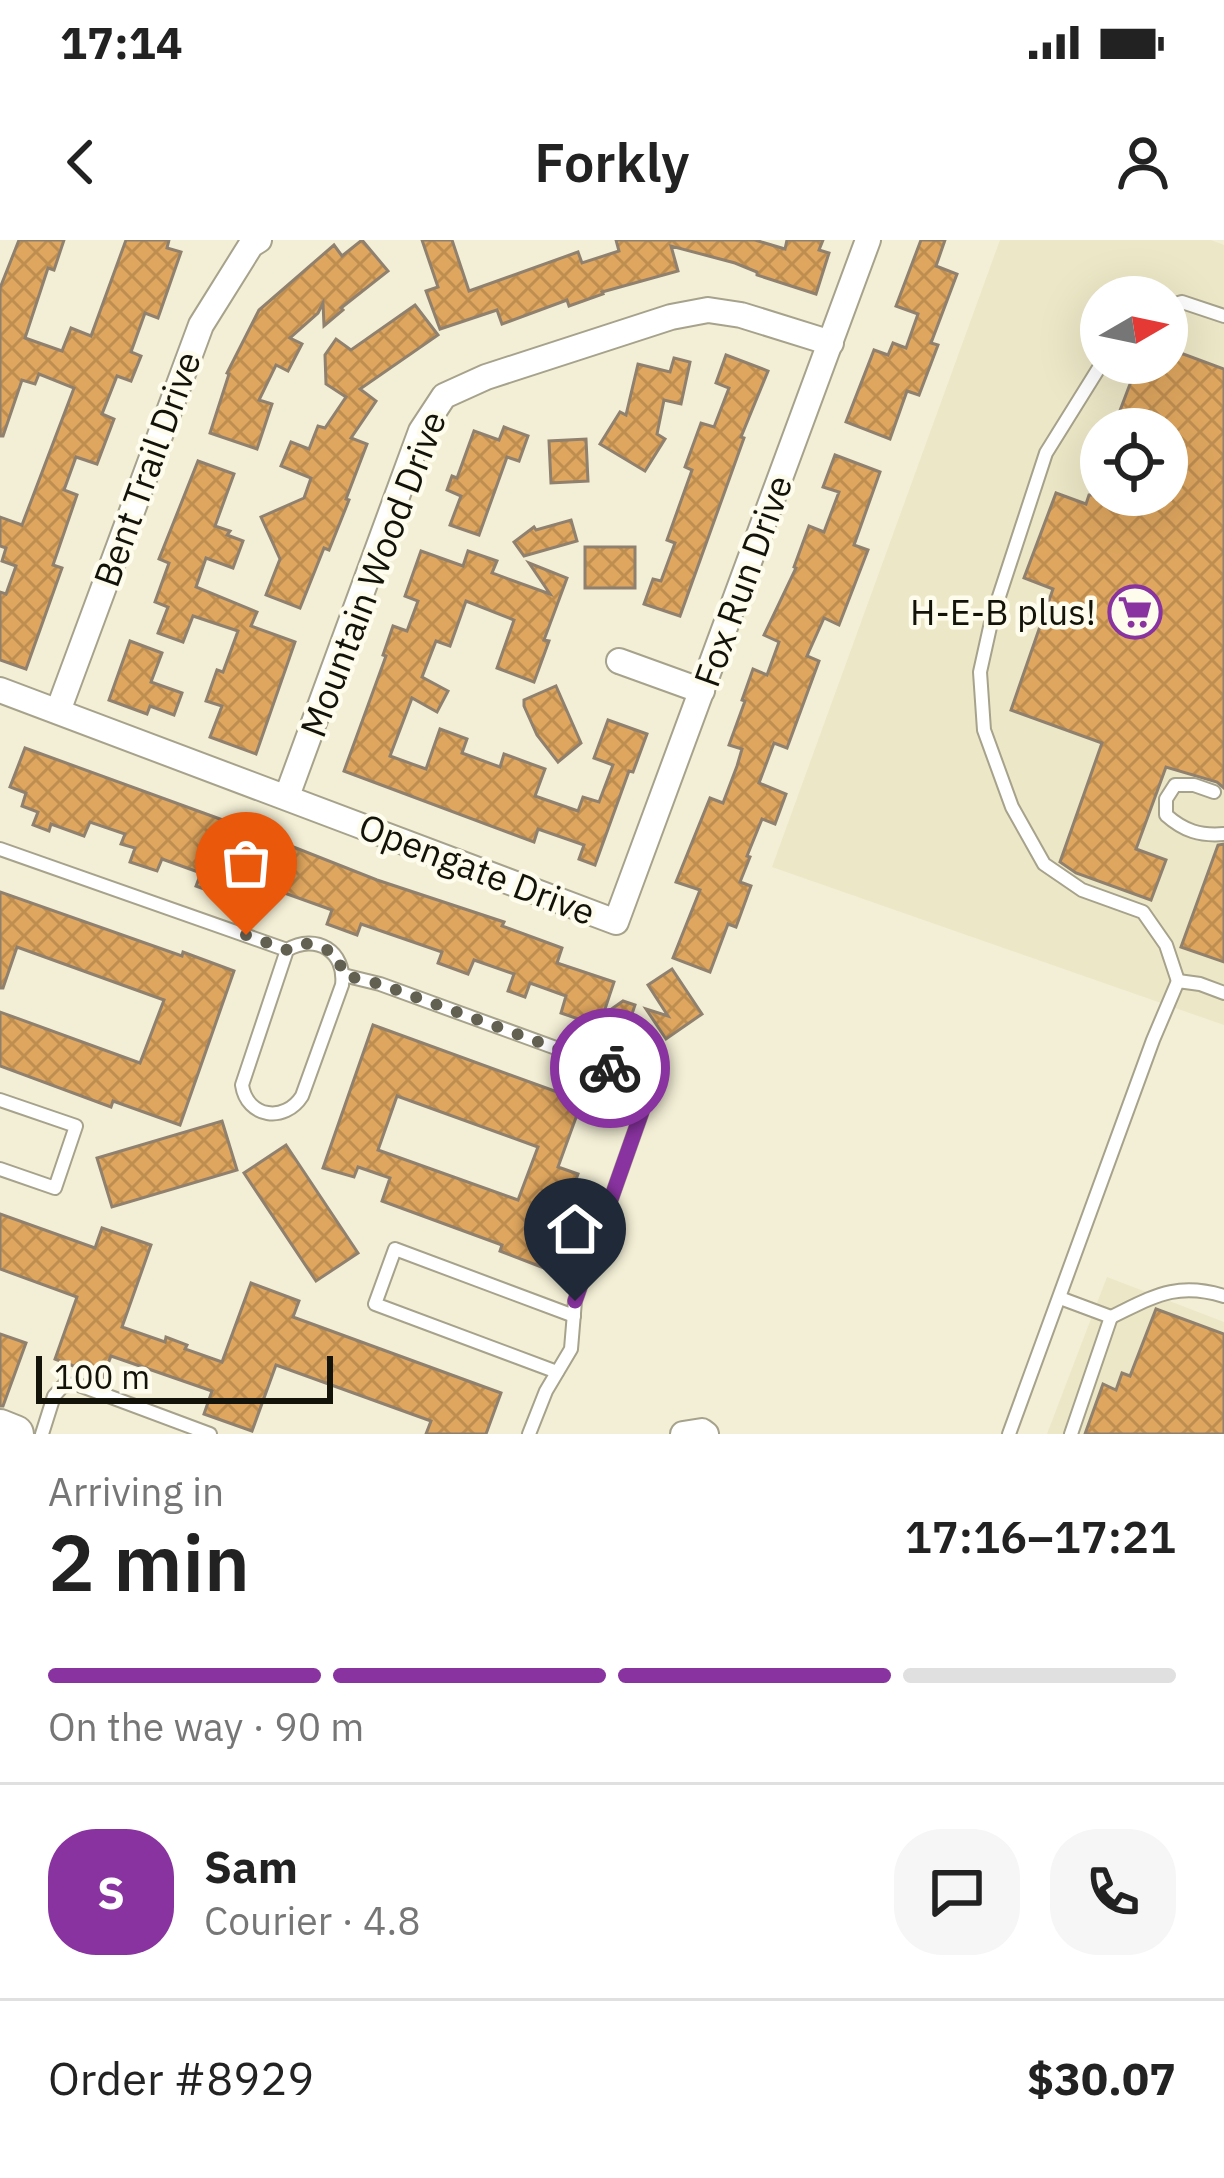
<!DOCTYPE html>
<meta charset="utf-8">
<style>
body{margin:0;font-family:"IBM Plex Sans",sans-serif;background:#f6f6f6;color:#222;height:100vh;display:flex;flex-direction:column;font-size:45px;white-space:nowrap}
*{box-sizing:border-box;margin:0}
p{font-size:39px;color:#767676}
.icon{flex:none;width:66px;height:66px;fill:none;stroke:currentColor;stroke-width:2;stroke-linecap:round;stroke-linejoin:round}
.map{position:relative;height:1194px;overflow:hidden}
.sheet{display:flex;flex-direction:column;background:#fff;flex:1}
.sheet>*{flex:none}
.needle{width:78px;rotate:81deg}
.buttons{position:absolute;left:1080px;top:36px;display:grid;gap:24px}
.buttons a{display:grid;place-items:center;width:108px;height:108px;border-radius:50%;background:#fff;box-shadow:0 12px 48px #0002;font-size:60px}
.scale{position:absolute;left:36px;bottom:30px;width:297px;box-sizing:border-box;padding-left:12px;border:6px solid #14130a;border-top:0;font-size:33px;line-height:42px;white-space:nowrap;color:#14130a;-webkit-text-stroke:9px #fefced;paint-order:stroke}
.pin{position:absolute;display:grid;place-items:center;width:102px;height:102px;color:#fff;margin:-123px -51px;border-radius:50% 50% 50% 0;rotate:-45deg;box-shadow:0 0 12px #0007}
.pin .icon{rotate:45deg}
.courier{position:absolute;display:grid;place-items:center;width:120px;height:120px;margin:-60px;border:9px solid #8933a0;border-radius:50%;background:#fff;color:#222;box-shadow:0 3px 15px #0007}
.headline em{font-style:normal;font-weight:600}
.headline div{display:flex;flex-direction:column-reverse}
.headline{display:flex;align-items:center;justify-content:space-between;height:204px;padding:0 48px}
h1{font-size:78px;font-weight:600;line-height:90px}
.bar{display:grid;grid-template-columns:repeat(4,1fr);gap:18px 12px;align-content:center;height:144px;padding:0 48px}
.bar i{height:15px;border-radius:9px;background:#e0e0e0}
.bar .active{background:#8933a0}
.bar p{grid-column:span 4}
.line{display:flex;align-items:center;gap:30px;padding:0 48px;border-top:3px solid #e0e0e0}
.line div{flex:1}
.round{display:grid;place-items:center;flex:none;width:126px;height:126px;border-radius:48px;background:#f6f6f6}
.status{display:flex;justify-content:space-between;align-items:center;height:84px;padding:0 60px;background:#fff;direction:ltr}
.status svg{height:33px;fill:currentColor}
header{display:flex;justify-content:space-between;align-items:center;height:156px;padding:0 48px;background:#fff;font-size:54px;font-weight:600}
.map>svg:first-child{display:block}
</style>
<div class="status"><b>17:14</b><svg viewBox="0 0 49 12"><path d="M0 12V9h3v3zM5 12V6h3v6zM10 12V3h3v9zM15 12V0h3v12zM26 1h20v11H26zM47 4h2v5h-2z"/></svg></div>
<header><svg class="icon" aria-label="back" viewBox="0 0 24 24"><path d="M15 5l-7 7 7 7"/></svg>Forkly<svg class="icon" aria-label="person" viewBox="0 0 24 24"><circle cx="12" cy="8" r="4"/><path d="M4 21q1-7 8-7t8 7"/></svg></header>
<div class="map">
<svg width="1224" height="1194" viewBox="0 0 1224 1194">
<defs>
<pattern id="building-cross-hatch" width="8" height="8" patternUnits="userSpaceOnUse" patternTransform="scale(3)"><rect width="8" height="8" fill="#dea65f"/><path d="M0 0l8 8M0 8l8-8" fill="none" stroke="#be8e51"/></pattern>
</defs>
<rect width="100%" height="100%" fill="#f3efd6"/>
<g fill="#ece7c6" fill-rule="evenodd">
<path d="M1000,0H1211L1224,5V785L772,627ZM1101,57H1167V123H1101ZM1101,189H1167V255H1101Z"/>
<path d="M1107,1037L1224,1082V1194H1047Z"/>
</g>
<g fill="url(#building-cross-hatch)" stroke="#90806e" stroke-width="3" fill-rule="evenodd">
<path d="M19,0H64L54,30L48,28L25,98L62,111L71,88L91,96L126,0H169L167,8L181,12L158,78L145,73L131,112L141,116L131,141L117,136L102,174L114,179L97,224L76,217L64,250L77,255L53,325L62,328L26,429L0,420V352L6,354L16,326L2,321L6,308L0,306V277L22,285L74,148L39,134L35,144L22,140L3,196H0V48Z"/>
<path d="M362,0L388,31L341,68L343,70L324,86L323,63L318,73L290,98L302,104L288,131L276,125L259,160L272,164L257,209L210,193L229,134L227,133L259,70L334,5L342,16Z"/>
<path d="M422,0H452L469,51L578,12L582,23L619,11L616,0H755L785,9L787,0H823L819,10L829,13L816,54L757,35V32L735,23L671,6L678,31L602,52L603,54L569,66L567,60L502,84L497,70L440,89L426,51L438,47Z"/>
<path d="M921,0H945L936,26L957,34L931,103L938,105L919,155L907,151L890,199L846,182L874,110L888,115L893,103L906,108L918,74L896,66Z"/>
<path d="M415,65L438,95L360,149L376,161L351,198L367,204L346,259L349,260L329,310L324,308L300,368L266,355L280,319L261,277L304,258L311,238L281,226L291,202L309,209L318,186L325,188L346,157L326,144L325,115L336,99L351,110Z"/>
<path d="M1167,108L1224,129V548L1217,542L1166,527L1136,609L1166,620L1151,660L1076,633L1060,622L1102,503L1011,470L1053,349L1024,338L1056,253L1086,264L1089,255H1167V189H1113L1138,123H1167Z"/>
<path d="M726,115L768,131L741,197L744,198L680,376L644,364L653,339L661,341L675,303L667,300L692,230L685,227L701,183L714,187L729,148L716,143Z"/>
<path d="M674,118L690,122L681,164L664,160L657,194L665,199L645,231L600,204L620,172L626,175L638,124L670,132Z"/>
<path d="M504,187L528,196L519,221L507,217L479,295L450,285L461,256L447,250L452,236L457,238L474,191L499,200Z"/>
<path d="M586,199L588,241L551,243L549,201Z"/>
<path d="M835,215L880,232L854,305L868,310L839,385L824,378L807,416L819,421L787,508L774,503L759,543L786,554L775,584L762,579L747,616L750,617L740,642L751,646L736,687L728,684L710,732L673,718L700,650L676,642L710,558L723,563L737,526L742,509L729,505L745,461L742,460L753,429L767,435L779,402L764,395L796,328L794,327L809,286L824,292L839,252L823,247Z"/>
<path d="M198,221L234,234L215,286L230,291L227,295L243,301L233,328L206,318L196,347L257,372L251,386L295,402L256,514L210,497L222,466L206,461L217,430L223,432L238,391L193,376L183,402L158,393L168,367L155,362L169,323L159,319Z"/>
<path d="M571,280L577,301L524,316L514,302L534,287L536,290Z"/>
<rect x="585" y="307" width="50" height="41"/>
<path d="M421,311L463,326L468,311L497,321L492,333L550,354L529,323L567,338L544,400L549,401L534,442L497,428L514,380L466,361L450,406L436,401L422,437L448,451L437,472L412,458L390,516L426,529L440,489L467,499L462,513L500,527L504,514L545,529L535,556L578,571L583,557L599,562L613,525L594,518L608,480L647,494L633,532L629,531L595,625L579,619L584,605L538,589L534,602L344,531L386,416L383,415L393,386L407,391L418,361L405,356Z"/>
<path d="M130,401L162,413L151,442L182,453L174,475L150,466L147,474L109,460Z"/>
<path d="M556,446L581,503L558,522L537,495L524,466V460Z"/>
<path d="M25,508L253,591L377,640L504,682L502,686L562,708L557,723L614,742L603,775L623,761L635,765L625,795L561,773L566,756L530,743L525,757L508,751L514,734L474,720L468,734L438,723L442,712L361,684L357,695L327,684L332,670L237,636L229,658L196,646L201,633L162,619L157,631L130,622L135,608L121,604L125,594L90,582L84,596L51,584L49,591L33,585L38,572L22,566L26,553L10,547Z"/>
<path d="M1224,604V722L1181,707L1218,605Z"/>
<path d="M0,652L182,716L183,712L234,731L180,885L113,861L111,867L0,826V772L140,823L164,760L17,707L3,748H0Z"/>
<path d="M672,729L702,774L666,799L646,769L668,776L648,745Z"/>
<path d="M373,785L582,861L558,927L578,934L544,1028L500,1011L502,1005L382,961L390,938L358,927L354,937L323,928ZM397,856L538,907L518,960L378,910Z"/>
<path d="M222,881L237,930L112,967L97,918Z"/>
<path d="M286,905L358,1013L316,1041L244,933Z"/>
<path d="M0,974L95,1008L102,988L151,1005L122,1087L165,1102L166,1097L187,1105L185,1109L222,1122L251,1043L299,1061L293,1077L501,1153L486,1194H426L431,1181L276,1125L252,1191L204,1174L212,1151L111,1116L103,1137L55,1119L77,1057L0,1029Z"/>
<path d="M1156,1069L1224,1094V1194H1085L1103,1144L1116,1150L1122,1133L1130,1136Z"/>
<path d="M0,1094L26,1103L3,1166H0Z"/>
</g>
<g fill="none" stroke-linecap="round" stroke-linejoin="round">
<g stroke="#a6a28b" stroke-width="16">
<g id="lane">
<path d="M1167,66L1182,62L1224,76"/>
<path d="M1102,123L1046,213L992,378L980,432L984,490L1012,567L1044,624L1082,650L1143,672L1166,705L1178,741"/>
<path d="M1214,552L1194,545H1175L1166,559V575C1184,591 1200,596 1224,594"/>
<path d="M0,609L287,710C316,693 346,711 342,745L302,856C285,883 247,878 242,845L287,710"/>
<path d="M343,735L380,744L652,843L575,1061L571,1109L546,1151L529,1194"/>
<path d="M0,860L76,886L55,948L0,929"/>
<path d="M1060,1058L1111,1077L1071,1194"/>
<path d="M1111,1077C1153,1057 1176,1041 1224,1056"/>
<path d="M557,1132L375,1064L395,1009L574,1076"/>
<path d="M42,1194L54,1156L63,1146L76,1144L210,1194"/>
<path d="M1009,1194L1153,800L1178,741L1200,744L1224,753"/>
</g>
</g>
<g stroke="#a6a28b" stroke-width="28">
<g id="street">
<path d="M619,421L702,451"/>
<path d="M0,450L616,682L868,0"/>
<path d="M58,471L201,85L251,5L259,0"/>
<path d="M287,556L421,191L444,156L486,137L671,77L708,70L741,75L831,103"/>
<path d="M683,1194L702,1191L706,1194"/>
</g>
</g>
<g stroke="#a6a28b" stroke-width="40">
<path id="primary" d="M0,1188L15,1194"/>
</g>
<use href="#lane" stroke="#fff" stroke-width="12"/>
<use href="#street" stroke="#fff" stroke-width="24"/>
<use href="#primary" stroke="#fff" stroke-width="36"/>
</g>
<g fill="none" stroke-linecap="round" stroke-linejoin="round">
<path stroke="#626051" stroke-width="12" stroke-dasharray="0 21.6" d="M246,695L287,710C304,698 322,705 338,717L343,735L380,744L610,828"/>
<path stroke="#8933a0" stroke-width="15" d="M575,1061L652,843L610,828"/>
</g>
<defs>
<g id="supermarket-ring" transform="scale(2.7)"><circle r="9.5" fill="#fefced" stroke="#8933a0" stroke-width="1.5"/><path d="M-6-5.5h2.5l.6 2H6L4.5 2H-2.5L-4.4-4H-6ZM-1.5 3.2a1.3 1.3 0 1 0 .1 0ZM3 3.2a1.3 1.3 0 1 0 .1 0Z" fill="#8933a0"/></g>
</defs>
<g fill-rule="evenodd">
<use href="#supermarket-ring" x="1135" y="372"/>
</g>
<g text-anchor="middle" stroke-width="9" stroke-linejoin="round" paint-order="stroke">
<g font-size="36" fill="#14130a" stroke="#fefced">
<text transform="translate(147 229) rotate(-70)" y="13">Bent Trail Drive</text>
<text transform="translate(373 334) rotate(-69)" y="13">Mountain Wood Drive</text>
<text transform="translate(743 341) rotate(-70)" y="13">Fox Run Drive</text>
<text transform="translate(477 629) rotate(21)" y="13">Opengate Drive</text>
</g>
<g font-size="36" fill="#14130a" stroke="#fefced" text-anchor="end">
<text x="1096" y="385">H-E-B plus!</text>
</g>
</g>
</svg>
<div class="buttons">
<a><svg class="needle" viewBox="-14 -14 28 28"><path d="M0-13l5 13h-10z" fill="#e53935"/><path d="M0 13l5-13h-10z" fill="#767676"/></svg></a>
<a><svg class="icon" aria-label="locate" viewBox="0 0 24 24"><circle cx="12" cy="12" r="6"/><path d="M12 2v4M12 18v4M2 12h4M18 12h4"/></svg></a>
</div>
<div class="scale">100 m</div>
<div class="pin" style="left:246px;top:695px;background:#ea580c"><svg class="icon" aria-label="bag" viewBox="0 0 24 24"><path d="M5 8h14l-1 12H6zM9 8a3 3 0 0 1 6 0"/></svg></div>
<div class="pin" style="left:575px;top:1061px;background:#1f2937"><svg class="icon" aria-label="home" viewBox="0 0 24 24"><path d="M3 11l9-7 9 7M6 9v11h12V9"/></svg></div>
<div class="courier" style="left:610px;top:828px"><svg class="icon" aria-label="bike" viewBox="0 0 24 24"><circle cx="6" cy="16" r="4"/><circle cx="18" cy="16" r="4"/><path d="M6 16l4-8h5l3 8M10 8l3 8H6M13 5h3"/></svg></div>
</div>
<section class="sheet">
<div class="headline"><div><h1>2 min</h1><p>Arriving in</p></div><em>17:16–17:21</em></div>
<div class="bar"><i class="active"></i><i class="active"></i><i class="active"></i><i></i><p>On the way · 90 m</p></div>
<div class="line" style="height:216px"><b class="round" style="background:#8933a0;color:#fff">S</b><div><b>Sam</b><p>Courier · 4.8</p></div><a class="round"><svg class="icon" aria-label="chat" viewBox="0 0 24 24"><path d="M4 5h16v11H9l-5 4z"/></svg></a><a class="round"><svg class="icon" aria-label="phone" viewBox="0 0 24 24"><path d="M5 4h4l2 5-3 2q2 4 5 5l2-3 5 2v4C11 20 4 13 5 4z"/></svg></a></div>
<div class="line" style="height:156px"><div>Order #8929</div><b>$30.07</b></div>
</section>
